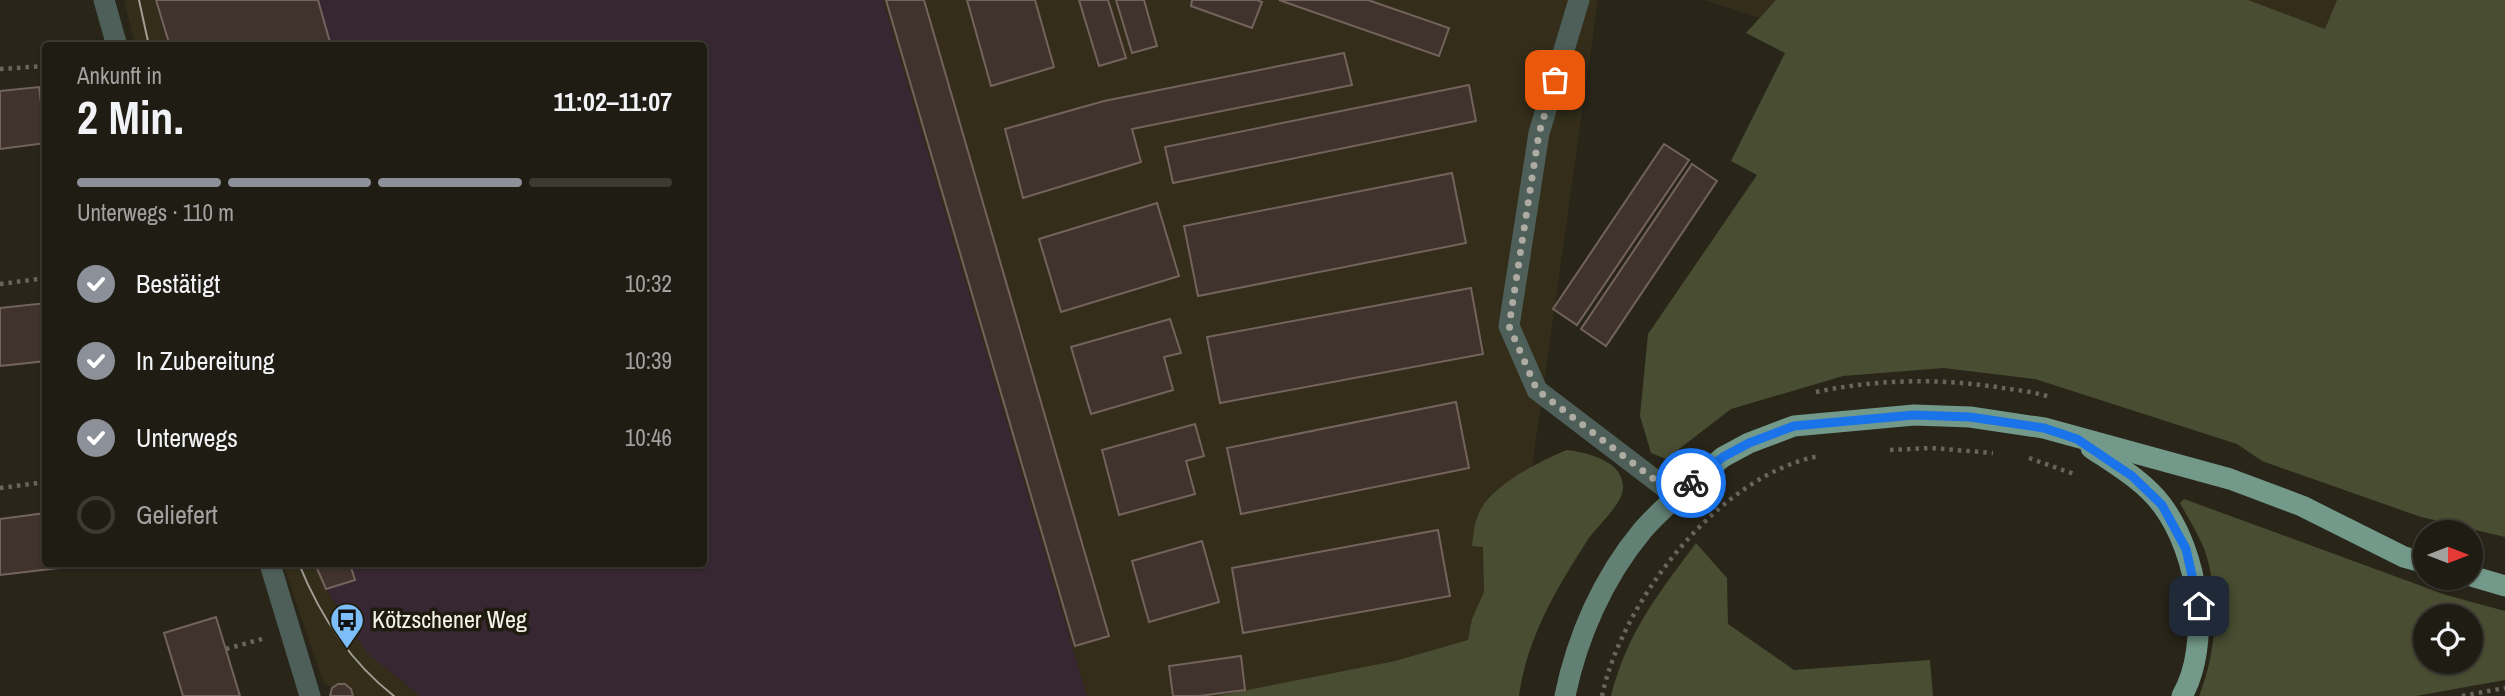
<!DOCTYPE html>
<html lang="de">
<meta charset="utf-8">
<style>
body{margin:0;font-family:"Archivo Narrow",sans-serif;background:#27251c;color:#f1f3f6;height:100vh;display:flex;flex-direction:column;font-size:26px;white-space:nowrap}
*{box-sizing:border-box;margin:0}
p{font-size:23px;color:#a1a1a0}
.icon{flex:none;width:38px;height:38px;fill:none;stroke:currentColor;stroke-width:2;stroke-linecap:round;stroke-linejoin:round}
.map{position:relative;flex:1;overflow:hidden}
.drawer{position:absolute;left:42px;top:42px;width:665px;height:525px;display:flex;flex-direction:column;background:#1f1c13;border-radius:7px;box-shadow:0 2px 5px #0004,0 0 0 2px #3c3a33}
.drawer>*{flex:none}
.needle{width:46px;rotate:90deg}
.controls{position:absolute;left:2413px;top:520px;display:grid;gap:14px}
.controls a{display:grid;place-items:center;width:70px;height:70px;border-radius:50%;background:#1f1c13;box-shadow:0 2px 5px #0004,0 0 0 2px #3c3a33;font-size:35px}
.pin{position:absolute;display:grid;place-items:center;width:60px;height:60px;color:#fff;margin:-30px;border-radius:14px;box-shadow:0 4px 10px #0006}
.courier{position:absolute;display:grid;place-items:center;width:70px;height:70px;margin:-35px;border:5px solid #1a73e8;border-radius:50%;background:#fff;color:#222;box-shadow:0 2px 9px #0007}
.overview em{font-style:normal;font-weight:700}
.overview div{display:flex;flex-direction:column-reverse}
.overview{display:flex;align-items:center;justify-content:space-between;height:119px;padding:0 35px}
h1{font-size:46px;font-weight:700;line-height:52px}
.bar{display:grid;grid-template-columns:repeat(4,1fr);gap:10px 7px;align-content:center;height:84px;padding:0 35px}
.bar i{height:9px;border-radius:5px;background:#3c3a33}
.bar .selected{background:#8c9099}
.bar p{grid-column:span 4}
ol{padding:0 35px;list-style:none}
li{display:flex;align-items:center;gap:21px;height:77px}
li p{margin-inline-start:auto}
li .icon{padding:7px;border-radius:50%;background:#8c9099;color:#fff;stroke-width:4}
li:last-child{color:#a1a1a0}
li i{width:38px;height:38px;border:4px solid #3c3a33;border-radius:50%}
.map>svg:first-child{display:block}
</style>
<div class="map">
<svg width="2505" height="696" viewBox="0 0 2505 696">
<rect width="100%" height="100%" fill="#292519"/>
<path fill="#372732" d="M155,0H883L1087,696H420L367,653L326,589L315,564H704V46L168,45Z"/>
<g fill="#332d1a">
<path d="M124,0H155L168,45H135Z"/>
<path d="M883,0H1598L1507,645L1227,696H1087Z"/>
<path d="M1704,0H1805L1794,29Z"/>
<path d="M2248,0H2337L2325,29Z"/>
<path d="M283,564H315L326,589L367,653L420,696H356L324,684Z"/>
</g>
<g fill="#494e32" fill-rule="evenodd">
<path d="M1776,0H2248L2325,29L2337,0H2505V537L2421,517L2262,461L2237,444L2035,379L1944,368L1843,376L1731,409L1666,459L1651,453L1640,416L1648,334L1757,175L1731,161L1785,53L1746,33Z"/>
<path d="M1567,450C1588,453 1624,461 1623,488C1623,504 1596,527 1587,541C1556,589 1527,638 1519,696H1217L1395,661L1468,640L1472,619L1484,592L1483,547L1472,546C1474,532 1474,521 1481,509C1494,484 1542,460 1567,450Z"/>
<path d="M2184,499L2446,595L2505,611V680L2416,696H2199C2217,652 2220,597 2205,551C2199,535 2188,518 2180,503ZM2426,616H2471V662H2426Z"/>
<path d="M1696,543L1727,578L1728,624L1794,670L1930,660L1933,696H1611C1627,633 1658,594 1696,543Z"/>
</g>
<g fill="#40322d" stroke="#73635d" stroke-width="2">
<path d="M156,0H318L331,46H170Z"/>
<path d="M886,0H924L1109,636L1075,646Z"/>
<path d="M967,0H1035L1054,67L991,86Z"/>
<path d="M1079,0H1108L1126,58L1099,66Z"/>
<path d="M1116,0H1144L1157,46L1132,53Z"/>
<path d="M1192,0H1257L1262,2L1252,28L1191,6Z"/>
<path d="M1279,0H1368L1449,28L1439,56Z"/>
<path d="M1344,53L1352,85L1132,129L1141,162L1023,198L1005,129L1104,101Z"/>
<path d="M1469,85L1476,121L1173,183L1165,147Z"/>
<path d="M39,87L46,143L0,149V91Z"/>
<path d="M1664,144L1689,160L1577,325L1553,309Z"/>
<path d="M1692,164L1717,181L1606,346L1581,329Z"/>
<path d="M1452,173L1466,243L1198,296L1184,226Z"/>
<path d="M1157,203L1179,276L1061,312L1039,239Z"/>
<path d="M1471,288L1483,354L1220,403L1207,337Z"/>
<path d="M46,303V361L0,366V308Z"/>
<path d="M1170,319L1181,353L1164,357L1173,390L1091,414L1071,347Z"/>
<path d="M1456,402L1469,468L1241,514L1227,448Z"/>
<path d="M1195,424L1204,456L1186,461L1195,494L1119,515L1102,450Z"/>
<path d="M46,513V564H93L0,575V519Z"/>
<path d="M1438,530L1450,596L1243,633L1232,568Z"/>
<path d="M1202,541L1219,602L1149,622L1132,561Z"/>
<path d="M315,564H350L355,580L326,589Z"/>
<path d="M216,617L240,696H183L164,633Z"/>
<path d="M1241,656L1245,690L1199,696H1173L1169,666Z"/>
<path d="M338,684H345L351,689L353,696H330L332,688Z"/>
</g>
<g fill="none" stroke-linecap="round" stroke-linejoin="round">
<g stroke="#69655a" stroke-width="4.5" stroke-dasharray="3.5 5" stroke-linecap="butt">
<path d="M0,69L46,66"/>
<path d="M0,284L46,278"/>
<path d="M1816,392C1878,379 1940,378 2003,388C2018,390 2035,392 2050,397"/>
<path d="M1890,450L1931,448L1993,453"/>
<path d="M2029,458L2074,474"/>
<path d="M0,488L46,482"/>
<path d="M226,649L262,639"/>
<path d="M1602,696C1622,601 1719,475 1819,456"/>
<path d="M2462,696L2505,688"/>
</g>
<path stroke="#4d5f58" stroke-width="21" d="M1579,0L1539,133L1509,326L1537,390L1676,496"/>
<g stroke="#4d5f58" stroke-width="21">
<path d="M104,0L117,46"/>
<path d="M270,564L310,696"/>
</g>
<path stroke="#628074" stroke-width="21" d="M1565,696C1577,637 1603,578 1642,531C1652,519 1665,508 1676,496"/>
<g stroke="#72998a" stroke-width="21">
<path d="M2091,448C2116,465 2144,481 2162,505C2198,553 2212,643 2182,696"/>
<path d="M1676,496L1723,457L1749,443L1794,426L1914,415L1970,417L2044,428L2230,479L2302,506L2404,557L2426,563"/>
<path d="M2471,576L2505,586"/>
</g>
<g stroke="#a19e94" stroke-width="2">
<path d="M139,0L149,46"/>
<path d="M299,564C320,616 349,661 394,696"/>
</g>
</g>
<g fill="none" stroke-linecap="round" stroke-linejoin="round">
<path stroke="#aeaba2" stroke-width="7" stroke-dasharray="0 12.6" d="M1555,80L1539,133L1509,326L1537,390L1676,496L1691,483"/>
<path stroke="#1a73e8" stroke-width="9" d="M1691,483L1723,457L1749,443L1794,426L1914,415L1970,417L2044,428L2077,439L2132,476L2162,505L2186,549L2199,606"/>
</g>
<defs>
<g id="bus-pin" transform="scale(1.75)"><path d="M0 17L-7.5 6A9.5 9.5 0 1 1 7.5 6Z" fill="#7dbef9" stroke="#1f1c0f"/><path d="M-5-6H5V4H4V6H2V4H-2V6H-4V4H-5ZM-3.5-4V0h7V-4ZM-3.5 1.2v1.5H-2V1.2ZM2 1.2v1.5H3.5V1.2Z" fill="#111"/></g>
</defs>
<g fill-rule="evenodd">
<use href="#bus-pin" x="347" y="620"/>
</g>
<g text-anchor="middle" stroke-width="7" stroke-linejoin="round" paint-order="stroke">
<g font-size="24" fill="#f6f3eb" stroke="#1f1c0f" text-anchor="start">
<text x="372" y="628">Kötzschener Weg</text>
</g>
</g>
</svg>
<div class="controls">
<a><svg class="needle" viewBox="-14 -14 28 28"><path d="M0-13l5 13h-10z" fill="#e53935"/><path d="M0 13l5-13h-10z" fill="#a1a1a0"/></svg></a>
<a><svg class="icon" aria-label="locate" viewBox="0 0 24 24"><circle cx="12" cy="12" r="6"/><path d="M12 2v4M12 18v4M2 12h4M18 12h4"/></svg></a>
</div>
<div class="pin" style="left:1555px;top:80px;background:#ea580c"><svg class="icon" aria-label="bag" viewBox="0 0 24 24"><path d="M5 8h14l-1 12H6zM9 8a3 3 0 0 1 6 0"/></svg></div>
<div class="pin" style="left:2199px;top:606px;background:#1f2937"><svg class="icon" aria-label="home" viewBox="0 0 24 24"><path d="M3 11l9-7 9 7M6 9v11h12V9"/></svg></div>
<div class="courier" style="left:1691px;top:483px"><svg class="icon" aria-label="bike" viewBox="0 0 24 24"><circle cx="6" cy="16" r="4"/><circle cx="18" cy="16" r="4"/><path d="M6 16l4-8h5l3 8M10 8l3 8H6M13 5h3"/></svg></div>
<section class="drawer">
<div class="overview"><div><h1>2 Min.</h1><p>Ankunft in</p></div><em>11:02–11:07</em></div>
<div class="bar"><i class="selected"></i><i class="selected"></i><i class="selected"></i><i></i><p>Unterwegs · 110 m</p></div>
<ol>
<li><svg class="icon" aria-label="check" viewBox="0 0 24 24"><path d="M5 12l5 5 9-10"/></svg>Bestätigt<p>10:32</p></li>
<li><svg class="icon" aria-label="check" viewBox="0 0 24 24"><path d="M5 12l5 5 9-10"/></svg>In Zubereitung<p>10:39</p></li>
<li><svg class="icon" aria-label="check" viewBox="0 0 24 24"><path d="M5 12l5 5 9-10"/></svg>Unterwegs<p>10:46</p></li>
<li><i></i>Geliefert</li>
</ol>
</section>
</div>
